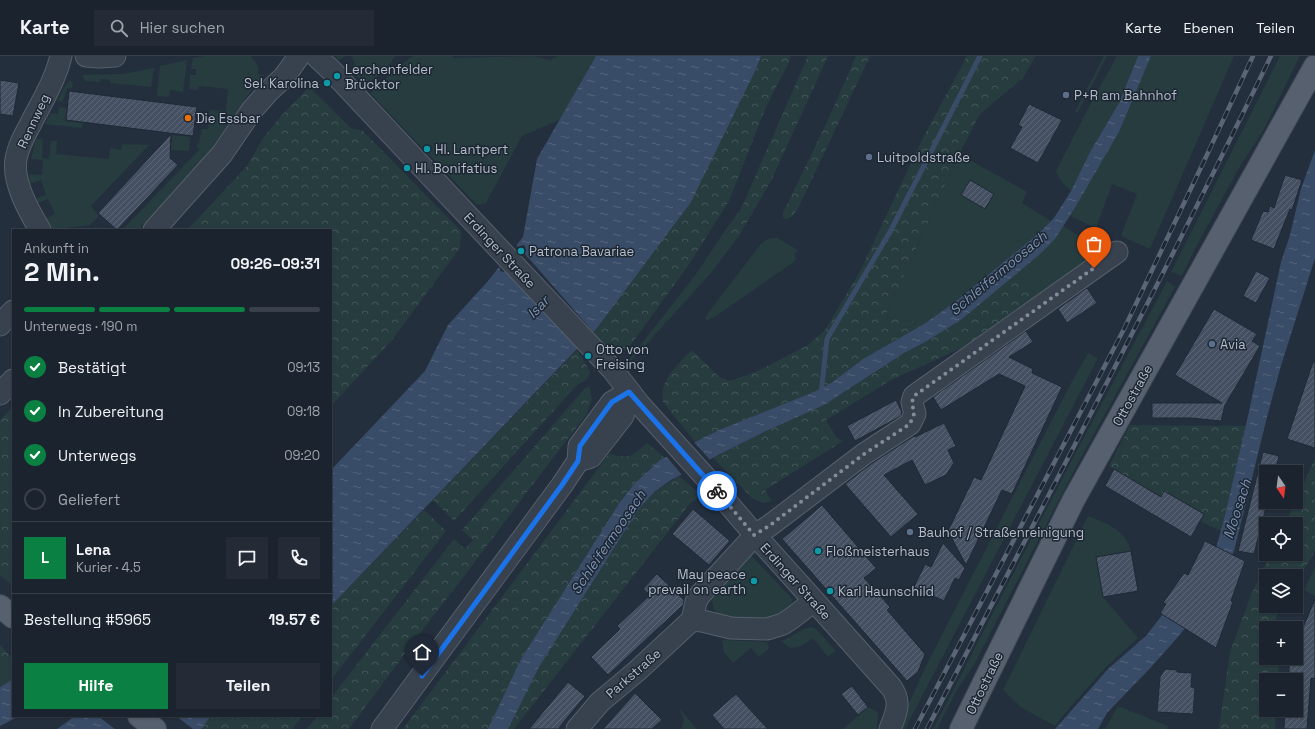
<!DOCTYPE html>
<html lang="de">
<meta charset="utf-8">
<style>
body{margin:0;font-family:"Space Grotesk",sans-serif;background:#242b36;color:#f1f3f6;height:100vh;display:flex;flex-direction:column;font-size:15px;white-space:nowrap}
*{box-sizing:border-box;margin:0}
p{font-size:13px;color:#a0a4aa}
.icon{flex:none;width:22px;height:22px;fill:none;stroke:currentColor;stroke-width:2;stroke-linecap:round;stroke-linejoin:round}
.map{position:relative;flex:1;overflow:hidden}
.details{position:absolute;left:12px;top:173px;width:320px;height:488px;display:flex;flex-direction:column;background:#1b232e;border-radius:0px;box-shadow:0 1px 3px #0004,0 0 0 1px #39404a}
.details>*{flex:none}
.needle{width:26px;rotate:166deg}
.fabs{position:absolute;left:1259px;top:409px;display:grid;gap:8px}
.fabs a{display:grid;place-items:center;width:44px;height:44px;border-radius:0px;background:#1b232e;box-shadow:0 1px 3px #0004,0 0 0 1px #39404a;font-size:20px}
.pin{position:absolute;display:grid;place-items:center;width:34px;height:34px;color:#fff;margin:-41px -17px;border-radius:50% 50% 50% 0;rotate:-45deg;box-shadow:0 0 4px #0007}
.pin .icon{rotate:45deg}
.courier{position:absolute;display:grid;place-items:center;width:40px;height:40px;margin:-20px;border:3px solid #1a73e8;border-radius:50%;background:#fff;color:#222;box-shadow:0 1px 5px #0007}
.overview em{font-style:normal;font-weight:800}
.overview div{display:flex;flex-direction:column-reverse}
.overview{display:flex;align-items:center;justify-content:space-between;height:68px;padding:0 12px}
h1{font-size:26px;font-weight:800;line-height:30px}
.bar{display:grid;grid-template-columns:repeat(4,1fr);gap:6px 4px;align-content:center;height:48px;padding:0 12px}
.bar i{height:5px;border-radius:3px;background:#39404a}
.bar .current{background:#0b8043}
.bar p{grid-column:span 4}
.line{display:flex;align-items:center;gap:10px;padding:0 12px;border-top:1px solid #39404a}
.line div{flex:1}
.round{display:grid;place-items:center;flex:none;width:42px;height:42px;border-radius:0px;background:#242b36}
ol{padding:0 12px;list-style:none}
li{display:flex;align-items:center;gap:12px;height:44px}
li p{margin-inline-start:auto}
li .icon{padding:4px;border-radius:50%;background:#0b8043;color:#fff;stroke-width:4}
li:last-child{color:#a0a4aa}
li i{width:22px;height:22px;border:2px solid #39404a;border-radius:50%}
.button{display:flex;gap:8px;margin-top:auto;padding:8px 12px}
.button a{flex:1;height:46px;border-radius:0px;background:#0b8043;color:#fff;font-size:16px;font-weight:800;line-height:46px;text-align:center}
.button a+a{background:#242b36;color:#f1f3f6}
header{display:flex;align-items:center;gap:24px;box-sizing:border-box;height:56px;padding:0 20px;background:#1b232e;border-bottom:1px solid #39404a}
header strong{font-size:19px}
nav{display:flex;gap:22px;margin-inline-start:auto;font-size:14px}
.search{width:280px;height:36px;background:#242b36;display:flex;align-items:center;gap:10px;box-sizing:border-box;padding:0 14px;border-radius:0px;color:#a0a4aa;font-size:15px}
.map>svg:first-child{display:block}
</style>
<header>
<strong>Karte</strong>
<div class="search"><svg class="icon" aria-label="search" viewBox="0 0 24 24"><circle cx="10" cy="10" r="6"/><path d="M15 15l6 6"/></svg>Hier suchen</div>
<nav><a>Karte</a><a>Ebenen</a><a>Teilen</a></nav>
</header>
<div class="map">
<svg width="1315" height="673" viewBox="0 0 1315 673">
<defs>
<pattern id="forest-crowns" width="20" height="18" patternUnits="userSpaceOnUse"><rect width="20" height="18" fill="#263c3f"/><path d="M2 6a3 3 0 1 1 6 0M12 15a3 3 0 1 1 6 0" fill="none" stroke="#435659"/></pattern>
<pattern id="water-ripples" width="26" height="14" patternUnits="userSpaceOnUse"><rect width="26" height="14" fill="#394c67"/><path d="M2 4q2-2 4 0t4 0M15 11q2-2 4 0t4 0" fill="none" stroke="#53647b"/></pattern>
<pattern id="building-hatch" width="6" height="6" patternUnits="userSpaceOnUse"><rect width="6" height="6" fill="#455162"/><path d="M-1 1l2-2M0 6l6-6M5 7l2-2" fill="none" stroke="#5d6877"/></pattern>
</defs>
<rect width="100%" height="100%" fill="#242f3e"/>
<g fill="#263c3f">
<path d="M204,0H251L258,10V18L263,19L261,23L251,35L211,93L188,121L138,174H122L200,93L196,91L199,86L202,73H208L210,54L226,55L228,33L199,30L198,34L189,33L190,19H196V13H191L193,2Z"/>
<path d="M335,0H395C388,13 377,22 365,29L351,14L354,11L355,7L351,0H346L339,4Z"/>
<path d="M413,0H452L454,2L533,0L550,4L558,0H596L560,64L522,80L486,147L477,149L370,37L398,11Z"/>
<path d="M1104,0H1107L1078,56H1075Z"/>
<path d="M1117,0H1138L1119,47L1090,96L1071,135L1061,125L1056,115L1093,43Z"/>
<path d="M1151,0H1234L1150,193L1121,180L1137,138L1112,128L1096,172L1070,160L1119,76Z"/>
<path d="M1280,0H1300L1263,75L1239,112L1197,189L1182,219L1181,220L1171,216Z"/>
<path d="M187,4L183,36L170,34L169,41L157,40L160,10Z"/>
<path d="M154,12L151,31L110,27V24L101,23L100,26L86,25L83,22V19L123,18Z"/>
<path d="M70,24L73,27L72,32H67L63,46L57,45L64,32Z"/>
<path d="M59,51L67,52L65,65L83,67L82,72L45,68L51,57L58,58Z"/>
<path d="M172,79L190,81L189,95L171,94Z"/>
<path d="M36,83H43L42,102L49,103L51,85H57L56,98L109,103L110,92L121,94L122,88L149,89L91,150L99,160L90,169L50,174L44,163L55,158L48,143L36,148L34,143L46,139L41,124L29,128V118L42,119L43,104L31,103Z"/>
<path d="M959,98L1027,136L1022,147L1051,165L1039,177L955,246L924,268L885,261Z"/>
<path d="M1063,170L1105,196L1039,241L1014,219C1033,204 1050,190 1063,170Z"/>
<path d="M724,176L739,180L711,217L631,305H628L696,218Z"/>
<path d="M772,182H777L798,194L794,199L796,203L795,205L716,260L708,264L705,263V261L760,189L766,184Z"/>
<path d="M1167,225L1175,231L1077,409L975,607L957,634L937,673H933L1074,400Z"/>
<path d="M1088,297L1098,302L905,673H897L928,606L1070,329Z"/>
<path d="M1088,460C1106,467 1126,474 1131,495L1096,501L1103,541L1138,582L1106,611L1072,649L1055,670L1022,652L1003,634Z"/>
<path d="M750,498L793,544L788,554L773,563H725C714,558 711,551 713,539Z"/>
<path d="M1315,511V540L1304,534Z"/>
<path d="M811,571L815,572L836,595L828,601L813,582C805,588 800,592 790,592L781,585C792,582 800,572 811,571Z"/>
<path d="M722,584L767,586L769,593L759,601L751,592L733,607L724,597Z"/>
<path d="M13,597V623L0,631V610Z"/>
<path d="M1118,650L1168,670L1167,673H1105Z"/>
<path d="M868,651L878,656L877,673H843Z"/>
<path d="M679,652L697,673H681L684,664Z"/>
</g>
<g fill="url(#forest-crowns)">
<path d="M761,0H791L788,8L766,51L729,145L690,207L627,294L609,293L593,276L597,272L756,13Z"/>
<path d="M808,0H828L772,123L739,180L724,176L741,153Z"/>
<path d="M856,0H870L803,142C799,150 794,163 785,163L783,161V157L827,66Z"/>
<path d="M967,0H1036L1022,23L980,58L959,98L885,261L924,268L863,303L831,327L816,335L719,374L695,386L663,346C659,324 678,308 692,294L719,321L730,325L758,315L808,289L825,274L859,217L923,82Z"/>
<path d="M309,31L351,72L363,75L461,175L460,192L392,284L332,349L331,348V174H186L193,168L247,110L263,82L282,59Z"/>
<path d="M1014,219L1039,241L977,285L891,324L826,364L836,381L843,385L765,434L772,445L763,447L752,442L713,402L766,375L824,349L904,297L927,285L962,263Z"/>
<path d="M577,294L587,310L590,317L586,324L577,329L454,465L433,444Z"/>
<path d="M590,331L592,344L586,359L524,440L468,515L418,580L349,673H307L317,660H331V642L454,483L465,493L473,484L462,474L585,332Z"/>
<path d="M13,350V530L0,519V364Z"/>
<path d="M1130,369L1246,370L1221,475L1200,465L1204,458L1165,435L1161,441L1109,410Z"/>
<path d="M647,387L665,402C648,410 632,431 620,446L521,603L488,673H403L609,398C630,403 632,401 647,387Z"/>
<path d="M1315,403V495L1310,504L1296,524V520H1266V550H1280L1273,572H1266V602H1279L1278,624H1266V654H1276L1275,673H1219L1230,596L1251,539L1271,498H1296V468H1285Z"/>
<path d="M679,420L702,440L692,445L514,673H508L539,611L638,454L654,436Z"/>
<path d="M424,454L446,475L331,624V550Z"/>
<path d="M0,589L10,600L0,610Z"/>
<path d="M211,660H303L292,673H201Z"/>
</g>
<g fill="url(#water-ripples)">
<path d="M596,0H761L756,13L691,146L597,272L331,550V414L425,315L448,269L488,225L523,181L537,103Z"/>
<path d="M1138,0H1151L1119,76L1076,150L1055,183L1039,199L962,263L927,285L904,297L824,349L766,375L720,398L671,424L654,436L638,454L539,611L508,673H488L521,603L620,446L635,427L660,404L719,374L816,335L831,327L863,303L924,268L955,246L1039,177L1054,162L1071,135L1090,96L1119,47Z"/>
<path d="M1315,94V202L1280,313L1267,361L1234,495C1206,558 1154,608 1107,657L1098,673H1055L1109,612L1146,580L1163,558L1203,519L1217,489L1225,459L1248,360L1281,206L1290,179L1301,133Z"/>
<path d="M13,623V660H19L0,670V631Z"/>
<path d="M75,660H211L201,673H57Z"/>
</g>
<g fill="#242f3e">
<path d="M515,187L518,191L523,189L525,190L526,195L525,198L595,278L580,293L506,215L503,216L500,215L499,208Z"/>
<path d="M693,385L711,405L683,420L665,399Z"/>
<path d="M98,660H176L193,673H115Z"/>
</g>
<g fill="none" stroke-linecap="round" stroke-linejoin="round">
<path stroke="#394c67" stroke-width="5" d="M821,338L827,283L891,174L980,0"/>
</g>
<g fill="url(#building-hatch)" stroke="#1f2835">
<path d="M0,24L19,27L13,60L0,58Z"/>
<path d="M69,35L197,51L193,80L66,64Z"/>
<path d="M1029,48L1062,64L1038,107L1010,92L1022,71L1018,69Z"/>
<path d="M171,78L170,102L178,109L117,174L98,157Z"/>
<path d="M1285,119L1302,124L1292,154L1290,153L1274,193L1251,184L1263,155L1268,156L1270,150L1274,152Z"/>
<path d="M970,124L994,138L985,153L961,139Z"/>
<path d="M1256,215L1270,222L1256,247L1243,240Z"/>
<path d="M1087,232L1097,247L1067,267L1058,253Z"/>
<path d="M1214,253L1257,278L1252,285L1260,290L1225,349L1221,365L1191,362H1152V347H1222L1175,319Z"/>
<path d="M1026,275L1033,286L1009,301L1033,313L1032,317L1062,331L1012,438L1002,434L966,509L948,475L974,421L981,424L1025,330L999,318L941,354L933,341Z"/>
<path d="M1313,306H1315V392L1287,383Z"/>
<path d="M896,344L902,356L901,360L855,385L847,370Z"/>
<path d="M944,367L956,390L948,394L954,407L946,419L925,429L912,404L884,419L918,458L891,481L845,428L871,408L914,380L915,381Z"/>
<path d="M1263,396L1279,400L1275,416H1266V451L1254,498L1238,495Z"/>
<path d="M1114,413L1161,441L1164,435L1204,458L1191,481L1105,430Z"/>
<path d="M822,449L876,512L864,522L890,551L887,554L925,598L918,616L907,625L782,483Z"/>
<path d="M693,453L730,485L709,509L672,478Z"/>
<path d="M1205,485L1245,505L1231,545L1233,546L1216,592L1160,557L1166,548L1163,547L1184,517L1188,519Z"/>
<path d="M943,487L965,512L959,524L955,522L944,545L914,531L925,508L931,511Z"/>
<path d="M1131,495L1138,535L1103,541L1096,501Z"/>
<path d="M657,518L684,544L683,549L608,619L591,601L620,573L617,570L650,539L643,533Z"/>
<path d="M1315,543V623L1311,622L1307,673H1284L1285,654H1296V624H1288L1290,603L1296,606V588Z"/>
<path d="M1165,613L1177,614V616L1192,617L1191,631L1195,632L1193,658L1157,656L1160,621Z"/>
<path d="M568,626L585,640L558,673H529Z"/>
<path d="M852,630L868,651L858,659L841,638Z"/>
<path d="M635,637L662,664L652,673H603Z"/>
<path d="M736,638L754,658L768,673H724L712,659Z"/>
</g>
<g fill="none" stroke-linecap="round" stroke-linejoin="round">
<g stroke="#565f6c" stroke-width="23">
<g id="minor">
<path d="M86,0L99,1L115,0"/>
<path d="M316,0L331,14L612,313L640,349L708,424L755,479L808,538L891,631C902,646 896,657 890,673"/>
<path d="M40,174C29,155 12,126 16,103C18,91 24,80 30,69C41,47 55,25 61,0"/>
<path d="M154,174L222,98L252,54L269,35L284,21L299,0"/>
<path d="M0,269L13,255"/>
<path d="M0,338L13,324"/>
<path d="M578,405L591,401L623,360L629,336"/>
<path d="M692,564L702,565L731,572L767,573L783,568L792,562L814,545"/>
<path d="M382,673L562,429L578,405L579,390L612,346L629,336"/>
<path d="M577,673L600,646L637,615L692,564L696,546L699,540L755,479L769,470L864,398L910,368L915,358L912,346L914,340L1117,196"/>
</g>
</g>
<g stroke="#414a57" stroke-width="24">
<g id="major">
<path d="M0,550L13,561"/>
<path d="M139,660L155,673"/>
<path d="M961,673L1073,445L1315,10"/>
</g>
</g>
<use href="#minor" stroke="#38414e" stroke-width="21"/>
<use href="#major" stroke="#56606e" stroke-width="22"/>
<g stroke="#5a6575" stroke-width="4.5">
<g id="rail">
<path d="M915,673L1124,273L1205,103L1253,0"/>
<path d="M927,673C1043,450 1161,226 1271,0"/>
</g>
</g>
<use href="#rail" stroke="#1d2633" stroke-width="3" stroke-dasharray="9" stroke-linecap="butt"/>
</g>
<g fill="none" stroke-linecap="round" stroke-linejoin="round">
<path stroke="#828b98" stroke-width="4" stroke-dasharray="0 7.2" d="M717,435L754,479L769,470L864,398L910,368L914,358L912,346L914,340L1094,212"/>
<path stroke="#1a73e8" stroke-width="5" d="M422,620L562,429L578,405L580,390L606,354L612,346L629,336L717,435"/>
</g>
<g fill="#0f9aa8" stroke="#1d2633" stroke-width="1.5">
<circle cx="337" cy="20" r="4"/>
<circle cx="327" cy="27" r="4"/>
<circle cx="427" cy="93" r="4"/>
<circle cx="407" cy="112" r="4"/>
<circle cx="521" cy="195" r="4"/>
<circle cx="588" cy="300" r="4"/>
<circle cx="818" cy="495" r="4"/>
<circle cx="754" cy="525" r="4"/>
<circle cx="830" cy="535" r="4"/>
</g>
<g fill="#5c6f8a" stroke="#1d2633" stroke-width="1.5">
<circle cx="1066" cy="39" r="4"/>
<circle cx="869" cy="101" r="4"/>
<circle cx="1212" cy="288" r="4"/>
<circle cx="910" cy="476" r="4"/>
</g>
<circle fill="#e8710a" stroke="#1d2633" stroke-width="1.5" cx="188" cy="62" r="4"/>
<g text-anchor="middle" stroke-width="3" stroke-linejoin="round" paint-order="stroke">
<g font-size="13" fill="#b4bcc9" stroke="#1d2633" text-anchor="start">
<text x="345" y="18">Lerchenfelder<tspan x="345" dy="15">Brücktor</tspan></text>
<text x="319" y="32" text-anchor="end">Sel. Karolina</text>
<text x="1074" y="44">P+R am Bahnhof</text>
<text x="196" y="67">Die Essbar</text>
<text x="435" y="98">Hl. Lantpert</text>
<text x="877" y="106">Luitpoldstraße</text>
<text x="415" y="117">Hl. Bonifatius</text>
<text x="529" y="200">Patrona Bavariae</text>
<text x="1220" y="293">Avia</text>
<text x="596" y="298">Otto von<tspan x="596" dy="15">Freising</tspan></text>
<text x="918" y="481">Bauhof / Straßenreinigung</text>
<text x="826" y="500">Floßmeisterhaus</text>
<text x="746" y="523" text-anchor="end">May peace<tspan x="746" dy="15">prevail on earth</tspan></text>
<text x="838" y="540">Karl Haunschild</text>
</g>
<g font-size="13" fill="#b4bcc9" stroke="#1d2633">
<text transform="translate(33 65) rotate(-65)" y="5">Rennweg</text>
<text transform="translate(500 194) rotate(47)" y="5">Erdinger Straße</text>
<text transform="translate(1132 339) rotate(-61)" y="5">Ottostraße</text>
<text transform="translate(796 525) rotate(48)" y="5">Erdinger Straße</text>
<text transform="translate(633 617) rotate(-41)" y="5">Parkstraße</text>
<text transform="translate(984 627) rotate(-64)" y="5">Ottostraße</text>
</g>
<g font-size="14" font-style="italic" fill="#7c92b1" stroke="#1d2633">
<text transform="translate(998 217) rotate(-40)" y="5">Schleifermoosach</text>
<text transform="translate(538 251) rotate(-46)" y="5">Isar</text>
<text transform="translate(1237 453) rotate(-72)" y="5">Moosach</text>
<text transform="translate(608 486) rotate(-56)" y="5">Schleifermoosach</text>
</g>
</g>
</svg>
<div class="fabs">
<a><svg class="needle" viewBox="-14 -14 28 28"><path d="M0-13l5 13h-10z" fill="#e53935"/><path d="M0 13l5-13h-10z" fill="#a0a4aa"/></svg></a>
<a><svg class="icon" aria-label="locate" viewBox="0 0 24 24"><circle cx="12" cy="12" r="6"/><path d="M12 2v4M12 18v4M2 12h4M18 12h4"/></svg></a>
<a><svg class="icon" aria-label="layers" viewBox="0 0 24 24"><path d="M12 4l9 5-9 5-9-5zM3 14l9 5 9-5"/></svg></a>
<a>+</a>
<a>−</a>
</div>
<div class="pin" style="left:1094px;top:212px;background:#ea580c"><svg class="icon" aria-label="bag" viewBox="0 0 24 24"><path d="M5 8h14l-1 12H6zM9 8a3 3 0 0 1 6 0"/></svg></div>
<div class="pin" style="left:422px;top:620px;background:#1f2937"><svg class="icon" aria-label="home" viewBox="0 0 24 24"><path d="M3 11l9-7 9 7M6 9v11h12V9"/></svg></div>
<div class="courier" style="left:717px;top:435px"><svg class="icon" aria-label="bike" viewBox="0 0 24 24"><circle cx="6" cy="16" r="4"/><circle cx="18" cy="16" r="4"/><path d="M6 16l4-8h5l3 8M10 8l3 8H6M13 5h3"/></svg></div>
<section class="details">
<div class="overview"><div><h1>2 Min.</h1><p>Ankunft in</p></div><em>09:26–09:31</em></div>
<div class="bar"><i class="current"></i><i class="current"></i><i class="current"></i><i></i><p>Unterwegs · 190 m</p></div>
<ol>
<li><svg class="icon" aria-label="check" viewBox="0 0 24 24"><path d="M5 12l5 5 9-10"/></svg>Bestätigt<p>09:13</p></li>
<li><svg class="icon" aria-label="check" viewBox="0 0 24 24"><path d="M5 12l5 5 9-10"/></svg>In Zubereitung<p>09:18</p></li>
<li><svg class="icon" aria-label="check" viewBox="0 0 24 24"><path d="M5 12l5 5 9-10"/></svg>Unterwegs<p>09:20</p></li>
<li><i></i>Geliefert</li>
</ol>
<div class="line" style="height:72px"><b class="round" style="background:#0b8043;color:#fff">L</b><div><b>Lena</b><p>Kurier · 4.5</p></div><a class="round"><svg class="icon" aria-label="chat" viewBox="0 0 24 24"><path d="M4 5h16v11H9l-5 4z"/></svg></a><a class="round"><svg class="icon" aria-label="phone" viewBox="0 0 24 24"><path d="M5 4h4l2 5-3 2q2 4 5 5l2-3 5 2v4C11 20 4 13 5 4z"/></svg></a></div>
<div class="line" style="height:52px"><div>Bestellung #5965</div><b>19.57 €</b></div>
<div class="button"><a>Hilfe</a><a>Teilen</a></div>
</section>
</div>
